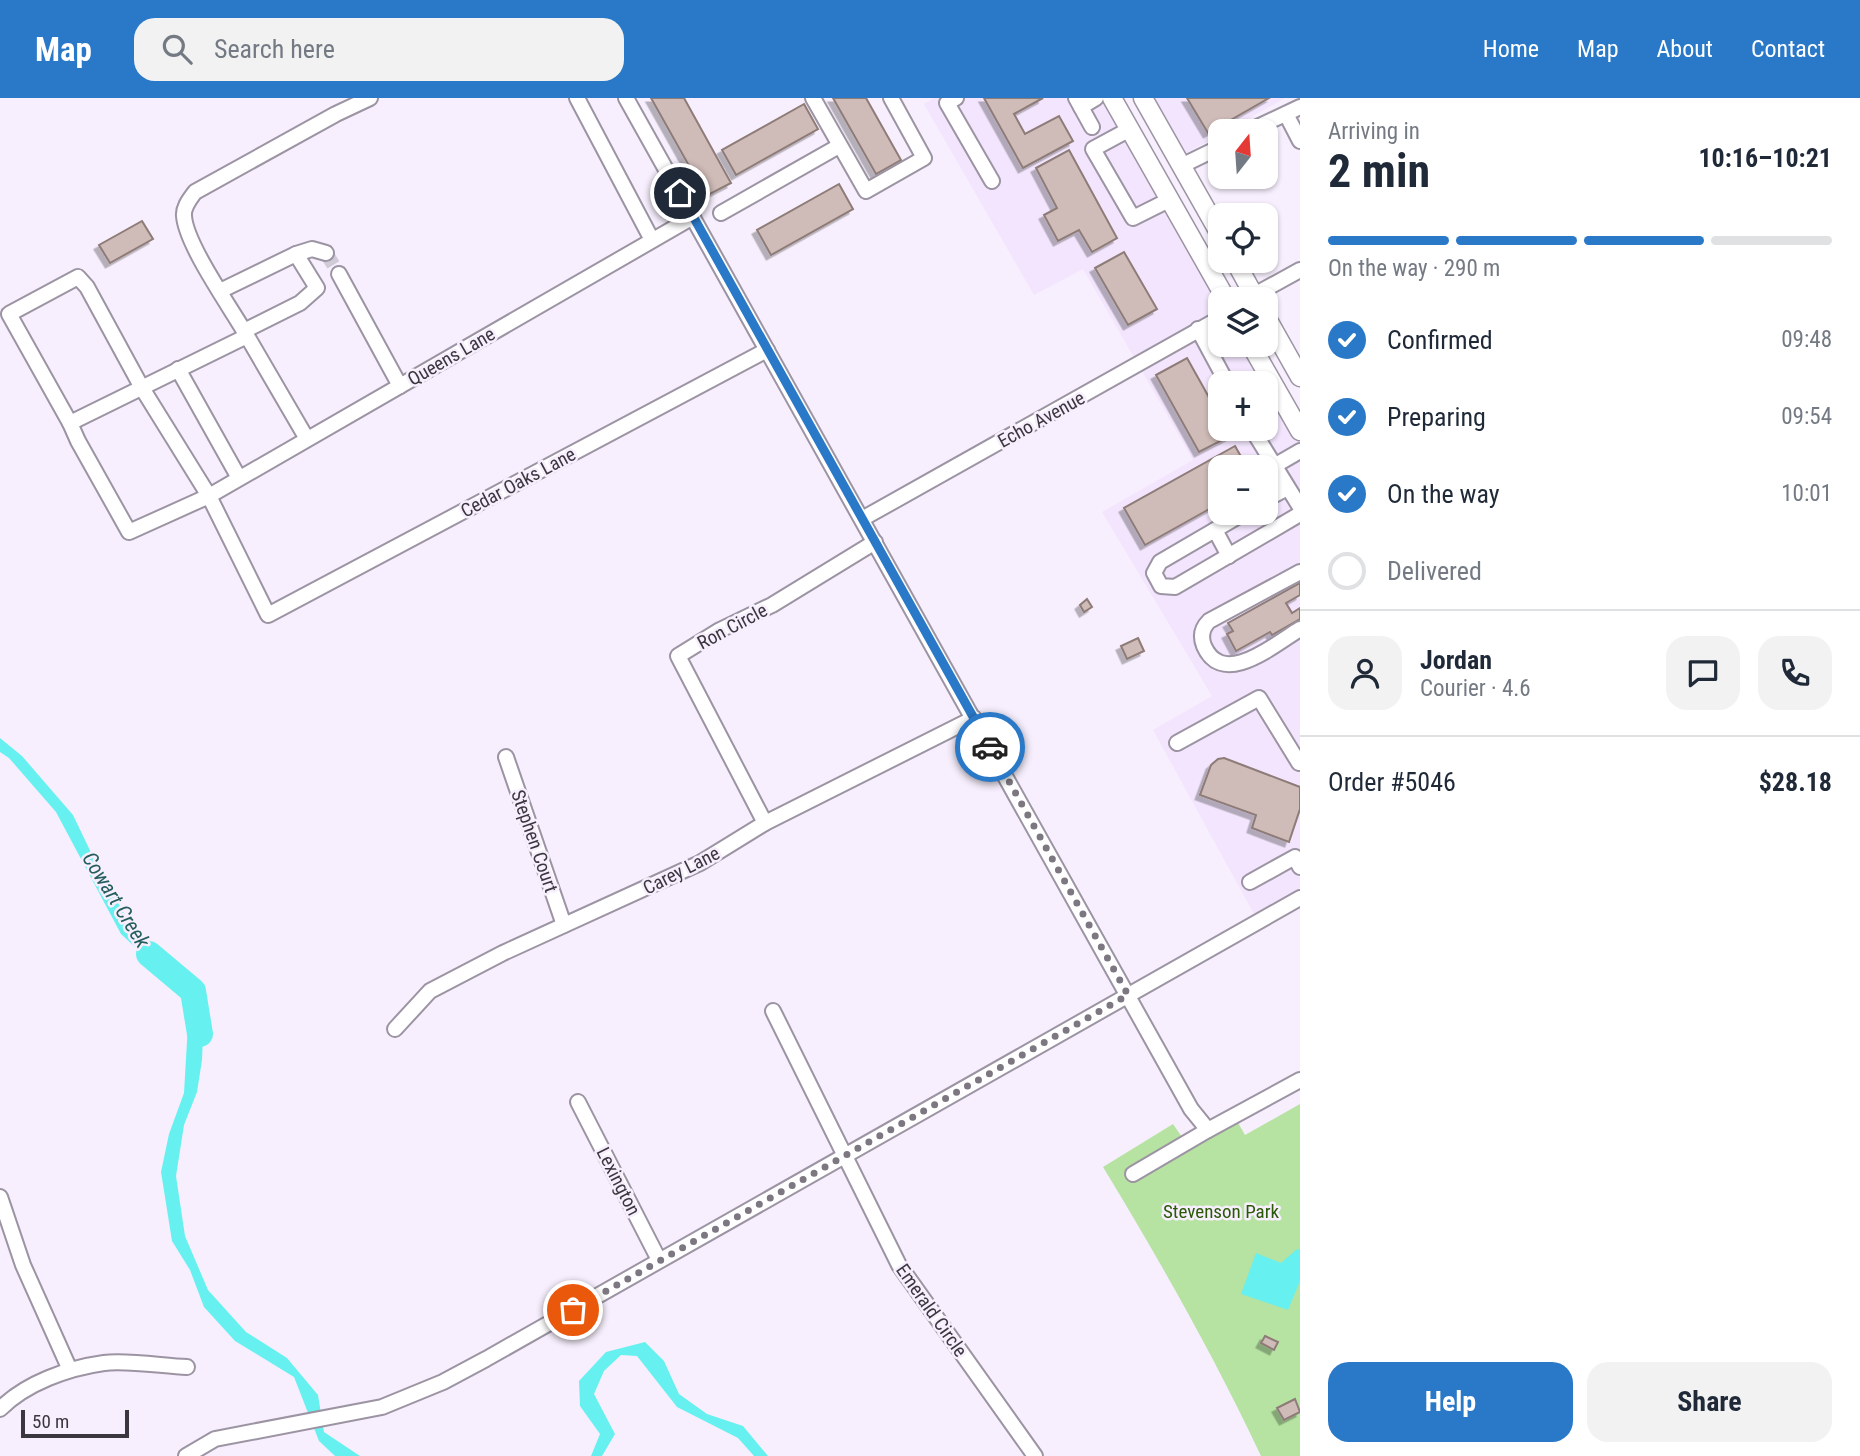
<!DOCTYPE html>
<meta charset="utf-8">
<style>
body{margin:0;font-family:"Roboto Condensed",sans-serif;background:#f2f2f3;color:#1f2937;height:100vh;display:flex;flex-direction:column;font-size:26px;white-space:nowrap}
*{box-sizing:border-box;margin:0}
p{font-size:23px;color:#747a83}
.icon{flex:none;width:38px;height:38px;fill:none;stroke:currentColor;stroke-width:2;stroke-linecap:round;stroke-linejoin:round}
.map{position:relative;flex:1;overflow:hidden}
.side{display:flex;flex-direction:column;background:#fff;width:560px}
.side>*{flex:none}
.needle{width:46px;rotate:17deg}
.controls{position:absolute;left:1208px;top:21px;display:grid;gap:14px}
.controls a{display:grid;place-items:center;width:70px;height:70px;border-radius:14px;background:#fff;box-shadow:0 2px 5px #0004;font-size:35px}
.scale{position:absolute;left:21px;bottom:18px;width:108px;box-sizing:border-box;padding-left:7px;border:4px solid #3b373e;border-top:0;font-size:19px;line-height:24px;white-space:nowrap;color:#3b373e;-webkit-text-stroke:5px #f7effd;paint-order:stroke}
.pin{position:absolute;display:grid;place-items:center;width:60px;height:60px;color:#fff;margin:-30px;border:4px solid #fff;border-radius:50%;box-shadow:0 2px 7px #0007}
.courier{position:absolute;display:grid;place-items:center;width:70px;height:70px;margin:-35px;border:5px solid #2a79c8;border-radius:50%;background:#fff;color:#222;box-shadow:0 2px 9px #0007}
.summary em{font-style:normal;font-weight:700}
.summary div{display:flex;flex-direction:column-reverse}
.summary{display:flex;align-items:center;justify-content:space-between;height:119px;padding:0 28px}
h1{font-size:46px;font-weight:700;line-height:52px}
.bar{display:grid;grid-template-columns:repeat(4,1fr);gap:10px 7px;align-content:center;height:84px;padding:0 28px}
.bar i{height:9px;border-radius:5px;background:#e0e1e3}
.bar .current{background:#2a79c8}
.bar p{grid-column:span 4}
.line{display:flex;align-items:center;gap:18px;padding:0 28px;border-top:2px solid #e0e1e3}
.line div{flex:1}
.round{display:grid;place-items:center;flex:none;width:74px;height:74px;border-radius:21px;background:#f2f2f3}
ol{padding:0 28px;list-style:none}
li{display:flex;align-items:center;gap:21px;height:77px}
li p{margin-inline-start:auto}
li .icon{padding:7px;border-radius:50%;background:#2a79c8;color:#fff;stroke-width:4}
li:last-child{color:#747a83}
li i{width:38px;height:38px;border:4px solid #e0e1e3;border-radius:50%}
.primary-button{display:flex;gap:14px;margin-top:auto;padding:14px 28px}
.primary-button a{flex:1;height:80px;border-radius:21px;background:#2a79c8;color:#fff;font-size:28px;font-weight:700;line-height:80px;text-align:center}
.primary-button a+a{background:#f2f2f3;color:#1f2937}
header{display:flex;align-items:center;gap:42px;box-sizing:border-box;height:98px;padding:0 35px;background:#2a79c8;color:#fff}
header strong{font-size:33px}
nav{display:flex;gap:38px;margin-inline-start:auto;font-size:24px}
.search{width:490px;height:63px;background:#f2f2f3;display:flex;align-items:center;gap:18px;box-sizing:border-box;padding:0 24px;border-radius:21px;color:#747a83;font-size:26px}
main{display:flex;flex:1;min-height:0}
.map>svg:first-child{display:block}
</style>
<header>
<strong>Map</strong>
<div class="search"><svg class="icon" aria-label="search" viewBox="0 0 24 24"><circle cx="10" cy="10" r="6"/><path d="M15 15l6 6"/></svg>Search here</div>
<nav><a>Home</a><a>Map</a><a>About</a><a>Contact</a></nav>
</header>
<main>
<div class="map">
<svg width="1300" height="1358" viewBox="0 0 1300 1358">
<defs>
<filter id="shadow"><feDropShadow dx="-4.5" dy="4.5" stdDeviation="0" flood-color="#0004"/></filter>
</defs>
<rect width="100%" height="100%" fill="#f7effd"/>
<g fill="#f2e5fd" fill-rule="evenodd">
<path d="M934,0H1103L1220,206V247H1243L1264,285H1220V331H1265V287L1300,349V790L1254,816L1153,632L1212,598L1102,414L1193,362L1083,171L1034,197L924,6ZM1220,369H1265V415H1220Z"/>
<path d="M1152,0H1285L1226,33H1220V37L1184,56Z"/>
</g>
<path fill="#b6e2a2" d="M1300,1006V1358H1261C1214,1258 1160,1163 1103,1069L1173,1026L1182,1039L1232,1014L1245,1037Z"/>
<g fill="#67f0f0">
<path d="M0,640L22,658L73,717L98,769L135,835L169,869L204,915L202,962L197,994L184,1027L176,1078L185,1138L208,1192L246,1234L287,1260L318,1297L324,1334L360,1358H335L319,1343L294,1279L235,1243L204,1209L190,1172L172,1143L161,1074L169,1036L184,995L189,909L163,875L121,836L56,714L9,660L0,654Z"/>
<path d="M1297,1151L1300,1152V1183L1288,1212L1241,1196L1256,1155L1281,1165Z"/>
<path d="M645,1244L664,1263L679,1296L707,1316L743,1328L768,1358H754L738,1340L677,1309L637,1258L621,1257L604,1273L594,1296L615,1336L602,1358H591L600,1336L580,1308L579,1283L606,1254Z"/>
</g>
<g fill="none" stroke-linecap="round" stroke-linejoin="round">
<path stroke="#67f0f0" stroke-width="26" d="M149,856L193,893L200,936"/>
</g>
<g fill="#cfbbb7" stroke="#8d7b77" stroke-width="2" filter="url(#shadow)">
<path d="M651,0H684L731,85L706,98Z"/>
<path d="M833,0H866L901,62L876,76Z"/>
<path d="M984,0H1043L1014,16L1025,36L1059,18L1073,43L1023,70Z"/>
<path d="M1187,0H1269L1208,35Z"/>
<path d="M804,6L818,31L736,77L722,52Z"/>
<path d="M1069,52L1117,140L1092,154L1079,132L1058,143L1044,117L1057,110L1036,70Z"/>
<path d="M839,86L853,111L771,157L757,132Z"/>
<path d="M142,123L153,141L110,165L99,147Z"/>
<path d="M1124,154L1157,211L1128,227L1095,170Z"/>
<path d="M1187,260L1220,319V331H1226L1230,338L1199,354L1156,277Z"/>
<path d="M1235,348L1247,369H1220V405L1145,447L1124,410Z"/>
<path d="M1300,485V497L1286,505L1292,515L1300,510V521L1272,537L1270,534L1236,553L1227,536L1233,533L1228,525Z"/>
<path d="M1087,501L1092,509L1084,514L1080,507Z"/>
<path d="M1138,540L1144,553L1127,561L1121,548Z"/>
<path d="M1224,660L1300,689V711L1289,744L1252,730L1256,717L1200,697L1211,667L1218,661Z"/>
<path d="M1265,1238L1278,1244L1274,1252L1261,1245Z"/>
<path d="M1295,1301L1300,1314L1284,1322L1277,1310Z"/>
</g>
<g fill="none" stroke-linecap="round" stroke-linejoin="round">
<path stroke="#d1cad7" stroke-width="14" stroke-dasharray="14 7" stroke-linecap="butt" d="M326,155L339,176"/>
<g stroke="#9c94a3" stroke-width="18">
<g id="minor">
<path d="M577,0L652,142"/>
<path d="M626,0L1191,1011L1208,1032L1300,982"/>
<path d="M813,0L866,93L924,60L891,0"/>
<path d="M956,0L947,5L992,83"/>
<path d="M1076,0L1092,29"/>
<path d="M1081,9L1096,0"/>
<path d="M1286,16L1300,43"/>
<path d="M1130,31L1093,51L1133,120L1169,102"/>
<path d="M1249,33L1300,9"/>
<path d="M1181,68L1220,49"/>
<path d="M721,115L839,48"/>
<path d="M296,156L312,151L326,155"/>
<path d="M339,176L400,288"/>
<path d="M220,193L296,156L317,190L300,205L244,233"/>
<path d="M1247,201L1300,172"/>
<path d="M1198,231L1227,285"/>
<path d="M247,238C231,210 186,147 184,118C183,109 190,101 195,94L336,16L370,0"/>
<path d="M178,271L239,380"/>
<path d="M70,325L9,216L78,179L87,189L142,290L209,398L268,517L767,252"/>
<path d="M1252,331L1300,409"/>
<path d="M307,341L247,238L70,325L78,343L129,434L209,398L693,119"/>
<path d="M1274,368L1300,353"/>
<path d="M1265,402L1287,390"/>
<path d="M1244,415L1160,464L1154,475L1161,488L1175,489L1300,416"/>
<path d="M862,421L1220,220"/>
<path d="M1215,432L1229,458"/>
<path d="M1300,474L1209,523C1202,530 1200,538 1204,548C1223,591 1275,546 1300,531"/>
<path d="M1177,645L1259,600L1299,665"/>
<path d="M506,659L564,827"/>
<path d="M765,725L678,558L720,532L772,507L875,444"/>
<path d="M1250,784L1295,759L1300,769"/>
<path d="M773,913L899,1167L1035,1358"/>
<path d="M395,931L430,893L503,855L700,765L765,725L974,620"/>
<path d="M578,1004L659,1162"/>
<path d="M1133,1076L1208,1032"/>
<path d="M0,1099L23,1167L70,1272"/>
<path d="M0,1311C26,1285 68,1270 104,1265C127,1262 163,1268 187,1269"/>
<path d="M186,1358L215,1341L382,1309L443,1284L486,1261L1300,800"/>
</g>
</g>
<g stroke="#9c94a3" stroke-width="21">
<g id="major">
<path d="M1112,0L1226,201"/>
<path d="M1143,0L1220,136"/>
<path d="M1235,163L1256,201"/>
<path d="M1265,217L1300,279"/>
<path d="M1251,247L1300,333"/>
</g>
</g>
<use href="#minor" stroke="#fff" stroke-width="14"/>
<use href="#major" stroke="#fff" stroke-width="18"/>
</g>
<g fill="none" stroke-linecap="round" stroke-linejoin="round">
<path stroke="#7d7781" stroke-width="7" stroke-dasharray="0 12.6" d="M573,1212L1128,897L990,649"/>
<path stroke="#2a79c8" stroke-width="9" d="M680,95L990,649"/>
</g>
<g text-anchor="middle" stroke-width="5" stroke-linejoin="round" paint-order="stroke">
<g font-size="19" fill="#3b373e" stroke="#f7effd">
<text transform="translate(451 258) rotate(-30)" y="7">Queens Lane</text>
<text transform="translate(1041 321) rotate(-29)" y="7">Echo Avenue</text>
<text transform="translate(518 384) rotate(-28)" y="7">Cedar Oaks Lane</text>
<text transform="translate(732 528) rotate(-28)" y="7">Ron Circle</text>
<text transform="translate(535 743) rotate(71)" y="7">Stephen Court</text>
<text transform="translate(681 772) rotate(-27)" y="7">Carey Lane</text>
<text transform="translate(619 1083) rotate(63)" y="7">Lexington</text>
<text transform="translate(932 1212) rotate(55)" y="7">Emerald Circle</text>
</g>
<g font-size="19" fill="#2a5906" stroke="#f7effd">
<text x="1221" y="1120">Stevenson Park</text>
</g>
<g font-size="21" font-style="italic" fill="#235d5d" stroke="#f7effd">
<text transform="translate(116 802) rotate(58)" y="7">Cowart Creek</text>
</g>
</g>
</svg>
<div class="controls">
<a><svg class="needle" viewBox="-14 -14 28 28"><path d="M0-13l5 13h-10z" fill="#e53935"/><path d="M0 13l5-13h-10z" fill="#747a83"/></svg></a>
<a><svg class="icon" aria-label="locate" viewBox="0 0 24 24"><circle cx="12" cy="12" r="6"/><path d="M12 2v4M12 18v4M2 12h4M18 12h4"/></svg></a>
<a><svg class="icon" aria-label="layers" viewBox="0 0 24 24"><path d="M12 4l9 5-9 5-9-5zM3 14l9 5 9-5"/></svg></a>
<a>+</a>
<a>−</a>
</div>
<div class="scale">50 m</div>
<div class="pin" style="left:573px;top:1212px;background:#ea580c"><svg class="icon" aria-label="bag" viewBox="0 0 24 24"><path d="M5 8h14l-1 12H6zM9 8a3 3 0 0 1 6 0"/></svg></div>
<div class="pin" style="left:680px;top:95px;background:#1f2937"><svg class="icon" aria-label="home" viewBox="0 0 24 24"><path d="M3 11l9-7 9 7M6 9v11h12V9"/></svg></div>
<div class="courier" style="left:990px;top:649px"><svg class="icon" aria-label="car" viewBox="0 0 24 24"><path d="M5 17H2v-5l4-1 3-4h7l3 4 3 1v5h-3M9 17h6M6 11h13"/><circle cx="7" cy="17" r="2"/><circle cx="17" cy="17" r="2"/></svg></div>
</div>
<section class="side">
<div class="summary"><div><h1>2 min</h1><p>Arriving in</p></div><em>10:16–10:21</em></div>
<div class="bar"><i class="current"></i><i class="current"></i><i class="current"></i><i></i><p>On the way · 290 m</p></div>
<ol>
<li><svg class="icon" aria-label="check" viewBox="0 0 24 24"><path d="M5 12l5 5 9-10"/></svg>Confirmed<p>09:48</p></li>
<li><svg class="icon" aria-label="check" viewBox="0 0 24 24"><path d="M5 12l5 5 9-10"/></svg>Preparing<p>09:54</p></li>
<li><svg class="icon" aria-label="check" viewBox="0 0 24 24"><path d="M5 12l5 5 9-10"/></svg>On the way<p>10:01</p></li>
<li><i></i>Delivered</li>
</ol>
<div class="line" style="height:126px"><a class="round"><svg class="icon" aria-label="person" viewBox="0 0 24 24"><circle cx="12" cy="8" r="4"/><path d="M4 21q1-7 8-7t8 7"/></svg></a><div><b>Jordan</b><p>Courier · 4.6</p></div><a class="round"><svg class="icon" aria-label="chat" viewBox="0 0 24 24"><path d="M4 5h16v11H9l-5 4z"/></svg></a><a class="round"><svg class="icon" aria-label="phone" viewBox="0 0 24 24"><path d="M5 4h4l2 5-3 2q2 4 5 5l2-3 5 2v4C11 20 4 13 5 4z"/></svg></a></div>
<div class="line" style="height:91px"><div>Order #5046</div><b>$28.18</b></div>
<div class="primary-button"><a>Help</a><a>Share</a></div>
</section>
</main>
